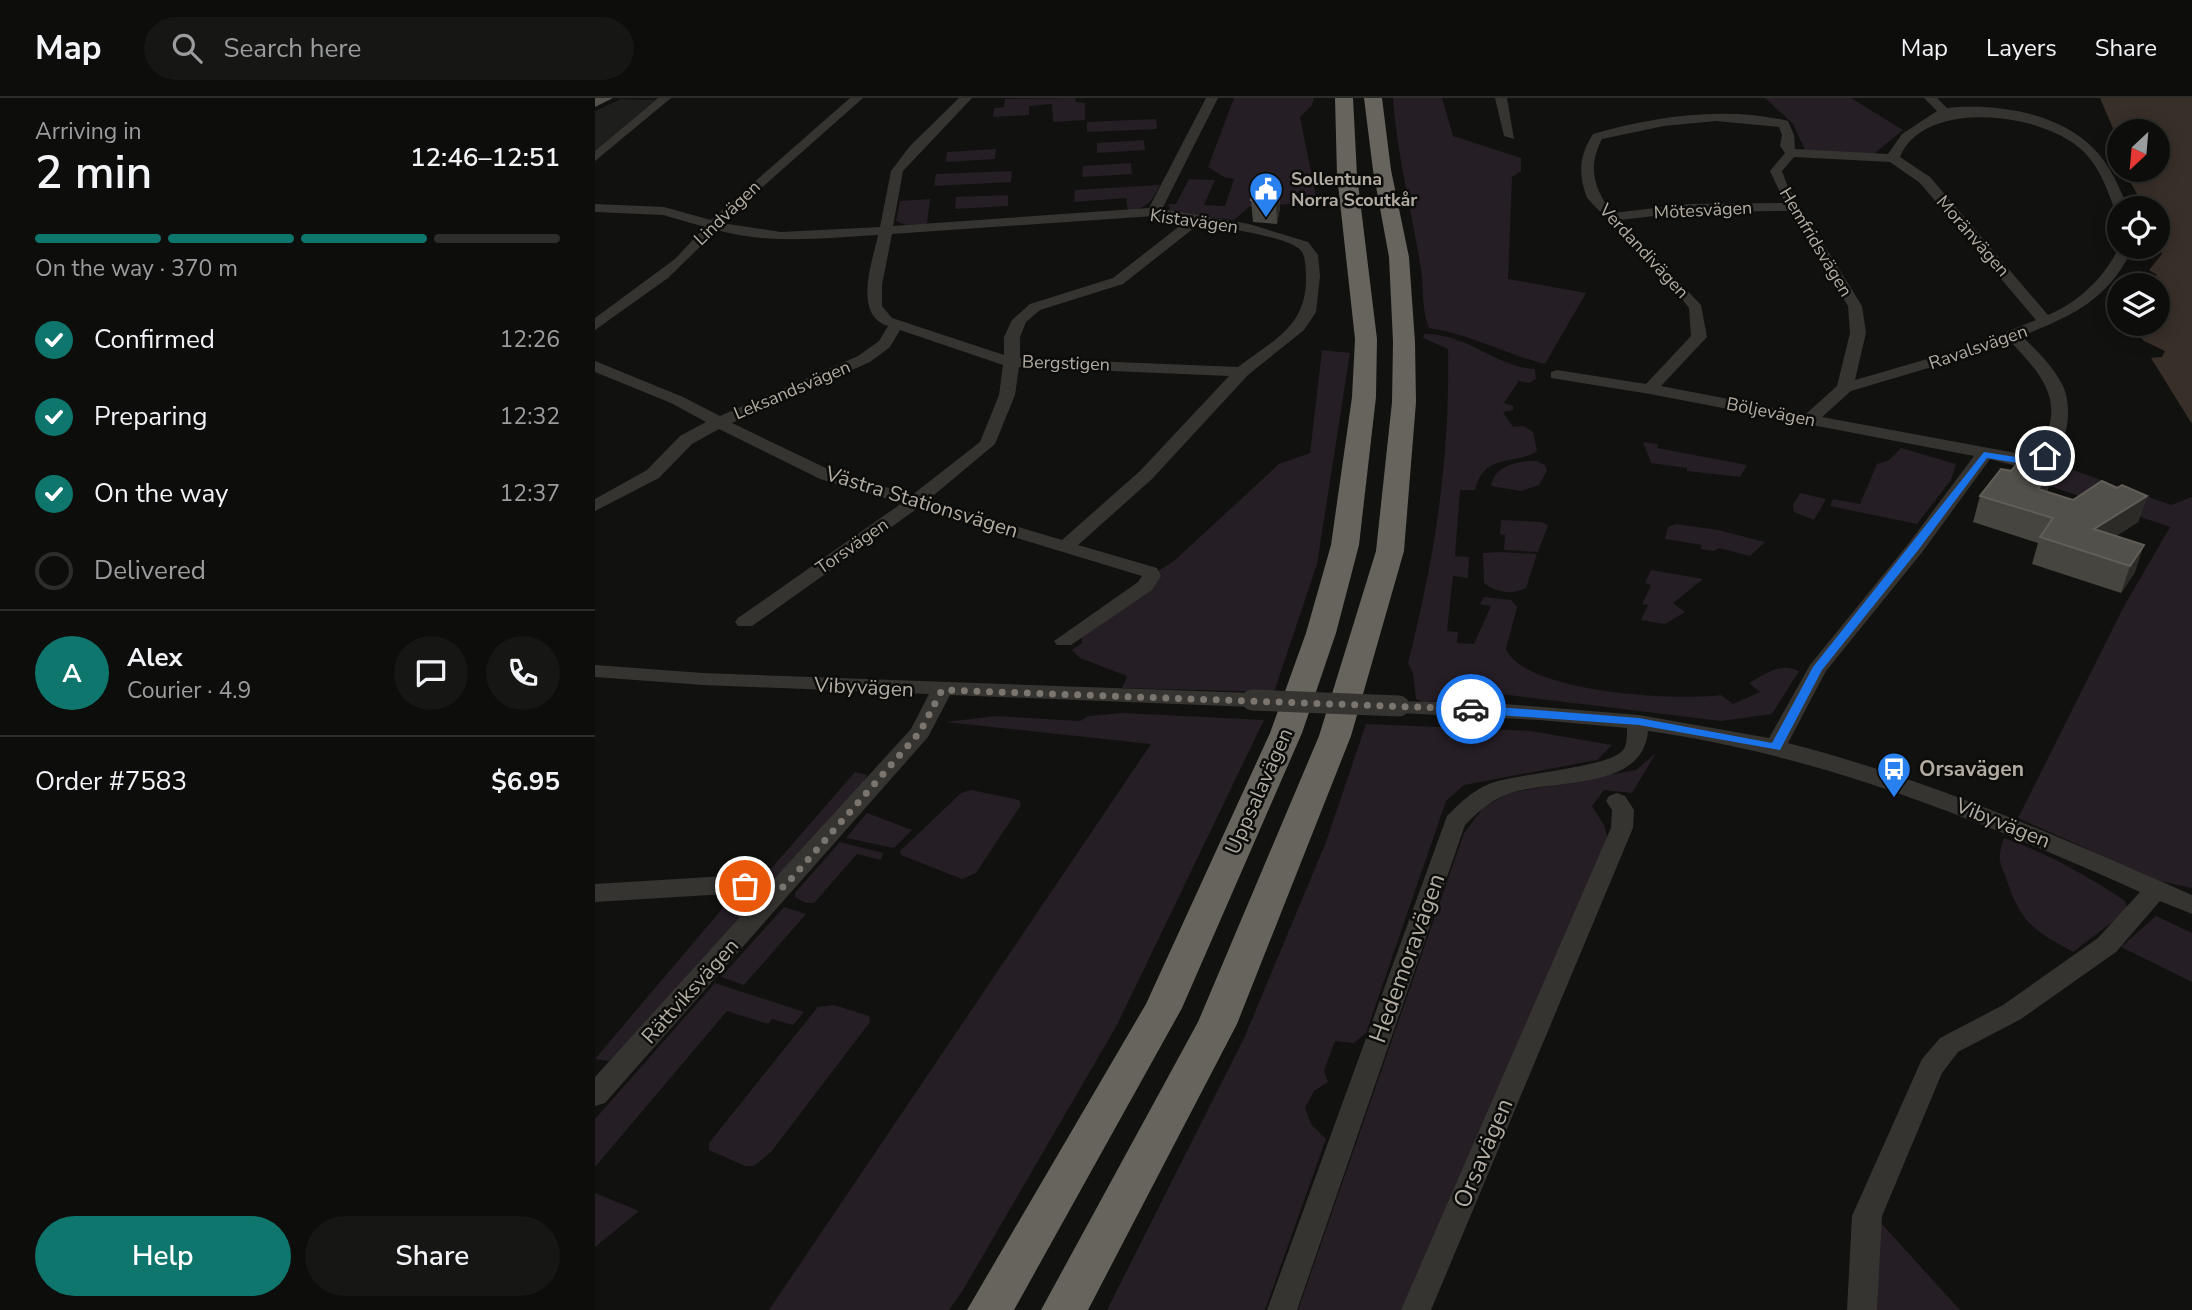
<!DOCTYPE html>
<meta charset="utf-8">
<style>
body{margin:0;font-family:"Nunito Sans",sans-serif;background:#161614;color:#f1f3f6;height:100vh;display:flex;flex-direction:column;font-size:26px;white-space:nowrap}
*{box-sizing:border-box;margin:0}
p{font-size:23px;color:#9a9c9d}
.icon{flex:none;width:38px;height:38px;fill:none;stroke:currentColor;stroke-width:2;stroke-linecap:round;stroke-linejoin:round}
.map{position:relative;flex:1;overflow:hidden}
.side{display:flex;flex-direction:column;background:#0d0d0b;width:595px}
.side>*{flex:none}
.needle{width:46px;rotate:206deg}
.buttons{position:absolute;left:1512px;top:21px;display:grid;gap:14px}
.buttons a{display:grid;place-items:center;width:63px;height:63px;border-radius:50%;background:#0d0d0b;box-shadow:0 4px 18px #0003,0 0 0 2px #2d2d2c;font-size:35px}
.pin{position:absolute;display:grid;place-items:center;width:60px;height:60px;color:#fff;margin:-30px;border:4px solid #fff;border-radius:50%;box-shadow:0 2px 7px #0007}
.courier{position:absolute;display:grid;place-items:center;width:70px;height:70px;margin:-35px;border:5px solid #1a73e8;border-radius:50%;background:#fff;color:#222;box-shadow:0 2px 9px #0007}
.overview em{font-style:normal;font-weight:600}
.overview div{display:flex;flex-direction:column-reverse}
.overview{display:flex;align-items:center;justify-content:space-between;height:119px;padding:0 35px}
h1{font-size:46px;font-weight:600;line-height:52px}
.bar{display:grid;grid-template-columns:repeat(4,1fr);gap:10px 7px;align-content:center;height:84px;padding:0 35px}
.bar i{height:9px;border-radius:5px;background:#2d2d2c}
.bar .selected{background:#0f766e}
.bar p{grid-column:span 4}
.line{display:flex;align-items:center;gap:18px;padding:0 35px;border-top:2px solid #2d2d2c}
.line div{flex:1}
.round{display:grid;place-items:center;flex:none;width:74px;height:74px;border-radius:37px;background:#161614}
ol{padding:0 35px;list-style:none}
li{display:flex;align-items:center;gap:21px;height:77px}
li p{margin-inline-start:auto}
li .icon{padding:7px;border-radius:50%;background:#0f766e;color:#fff;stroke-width:4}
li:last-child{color:#9a9c9d}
li i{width:38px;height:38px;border:4px solid #2d2d2c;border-radius:50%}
.cta{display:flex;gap:14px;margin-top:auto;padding:14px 35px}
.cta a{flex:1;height:80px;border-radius:42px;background:#0f766e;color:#fff;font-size:28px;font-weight:600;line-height:80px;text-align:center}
.cta a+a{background:#161614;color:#f1f3f6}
header{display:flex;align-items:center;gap:42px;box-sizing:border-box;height:98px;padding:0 35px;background:#0d0d0b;border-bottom:2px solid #2d2d2c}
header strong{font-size:33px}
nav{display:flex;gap:38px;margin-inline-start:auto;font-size:24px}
.search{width:490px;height:63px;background:#161614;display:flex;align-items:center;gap:18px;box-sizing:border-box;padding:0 24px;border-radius:38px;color:#9a9c9d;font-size:26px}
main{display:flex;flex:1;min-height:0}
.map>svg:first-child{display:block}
</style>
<header>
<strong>Map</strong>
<div class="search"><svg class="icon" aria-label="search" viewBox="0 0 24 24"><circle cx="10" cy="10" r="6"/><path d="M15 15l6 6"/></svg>Search here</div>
<nav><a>Map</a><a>Layers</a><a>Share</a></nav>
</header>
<main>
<section class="side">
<div class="overview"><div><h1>2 min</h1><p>Arriving in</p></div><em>12:46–12:51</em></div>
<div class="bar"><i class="selected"></i><i class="selected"></i><i class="selected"></i><i></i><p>On the way · 370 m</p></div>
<ol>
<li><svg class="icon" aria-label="check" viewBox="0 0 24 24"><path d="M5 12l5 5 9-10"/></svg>Confirmed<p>12:26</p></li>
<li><svg class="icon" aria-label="check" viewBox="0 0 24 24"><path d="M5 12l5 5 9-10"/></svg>Preparing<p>12:32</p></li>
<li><svg class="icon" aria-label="check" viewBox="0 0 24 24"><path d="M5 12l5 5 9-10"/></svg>On the way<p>12:37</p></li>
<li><i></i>Delivered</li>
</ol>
<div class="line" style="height:126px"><b class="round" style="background:#0f766e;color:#fff">A</b><div><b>Alex</b><p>Courier · 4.9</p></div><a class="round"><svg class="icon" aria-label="chat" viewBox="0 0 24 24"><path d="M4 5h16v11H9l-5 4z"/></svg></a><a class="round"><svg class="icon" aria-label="phone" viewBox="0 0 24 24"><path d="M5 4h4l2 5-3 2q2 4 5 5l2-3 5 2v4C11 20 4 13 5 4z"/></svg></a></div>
<div class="line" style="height:91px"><div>Order #7583</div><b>$6.95</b></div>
<div class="cta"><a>Help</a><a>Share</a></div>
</section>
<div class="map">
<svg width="1597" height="1212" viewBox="0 0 1597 1212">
<rect width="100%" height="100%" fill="#11110f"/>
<path fill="#1e1e1c" d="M26,1L60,2L0,53V13Z"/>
<g fill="#251e25">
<path d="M480,0L481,4L490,5V22L458,24L457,6L434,8V17L398,19L399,10L409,9L410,1Z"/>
<path d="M639,0H719L717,7L705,19L722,104L654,109L639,122L576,114L573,106H581L594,81L620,82L609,107L630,108L639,81L629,79L613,69Z"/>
<path d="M798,0H847L858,38L926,60V73L917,79L913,181L991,195L950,266C910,256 875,236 834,230C826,210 829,192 826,171C817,114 802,58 798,0Z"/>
<path d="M1170,0H1256L1308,32L1280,55L1262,57L1211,54L1198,26Z"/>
<path d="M561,21L562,31L492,34V24Z"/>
<path d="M549,42L550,52L502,55V45Z"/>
<path d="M401,51L400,61L351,64L352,54Z"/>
<path d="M536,65L537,76L487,79L488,68Z"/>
<path d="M417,73L416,84L339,88L341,76Z"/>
<path d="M565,87C556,104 553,110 533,113L531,100L479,104L480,92Z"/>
<path d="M413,97V108L360,111L361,99Z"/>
<path d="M335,101L332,126L311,127L301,123L305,103Z"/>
<path d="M829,236C871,235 904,270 940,271L941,281L934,285L924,283L909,305L918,308V312L908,314L918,329L929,328L938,334L942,353C920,368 889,354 880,392H865L860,458L874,459L873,480L858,478L852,533L863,534L862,545L879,546L896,508L885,506L889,499L916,502L922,509L911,551C930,595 1083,603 1126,597L1138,606L1165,594L1154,585C1171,576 1185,564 1204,573L1177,616L1126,623L897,595L829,604L821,601L818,575L813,565C840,458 855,363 853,251L828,240Z"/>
<path d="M727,252L755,255L722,466L679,594L527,590L532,578L485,560L477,552L487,545V537L563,473L579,463L684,366L715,355Z"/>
<path d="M1048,344L1063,346L1062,350L1152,367L1145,379L1092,373V370L1056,365Z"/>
<path d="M1306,350L1361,366L1356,382L1322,426L1235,408L1238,401L1265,406L1282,366L1294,362Z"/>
<path d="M941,363L950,367L952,373L944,387L926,393L896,388C899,368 923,362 941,363Z"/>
<path d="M1461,366L1576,407L1597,399V790L1564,783L1423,720L1528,510L1575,429L1399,369L1436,373L1441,382L1458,388L1462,384L1458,372Z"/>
<path d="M1205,395L1231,401L1219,422L1199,414L1198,407Z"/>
<path d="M906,422L946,424L953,427L943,454L909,452L910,437L905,436Z"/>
<path d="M1081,426L1123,432L1170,444L1155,458L1124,450L1119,453L1105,451L1107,447L1070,441L1073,429Z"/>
<path d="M905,454L942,456L931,490C917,497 902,495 889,485L888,455Z"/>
<path d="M1056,472L1108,481L1078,505L1090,514L1070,526L1046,522L1053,507L1047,506L1056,487L1050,485Z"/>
<path d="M527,615L669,622L522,927L368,1192L354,1212H174L556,646L350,624L402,618L485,623L494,618Z"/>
<path d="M771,626L936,633L1017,647L1002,662L869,687L851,703L771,935L759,945L740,943L729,973L733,984L719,993L710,1010L716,1026L731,1041L670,1212H512L650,938L731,744Z"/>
<path d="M1061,655L1037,695L1009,692L997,708L1009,727L1014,745L810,1212H703L869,735L888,710L913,695L1041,672Z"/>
<path d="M260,674L272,677L269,684L183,779L168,780Z"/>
<path d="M376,692L424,702L426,707L381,775L367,781L306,757L305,753L366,695Z"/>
<path d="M272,715L317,732L299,750L251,740Z"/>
<path d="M1409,740C1452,755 1492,777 1530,803L1533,812L1478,854C1440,833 1428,827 1413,786C1405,761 1401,766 1409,740Z"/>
<path d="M245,744L288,755L286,762L262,756L219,805H211L200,799V795Z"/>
<path d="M138,798L145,800L151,811L147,818L24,955L14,963L0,961Z"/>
<path d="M189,809L211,816L149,887L126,879Z"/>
<path d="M1561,818L1597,835V884L1526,849Z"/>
<path d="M120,885L209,914L198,927L177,921L173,926L132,913L0,1069V1021Z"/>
<path d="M239,907L274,918L275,924L176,1054L159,1068H150L114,1052V1045L218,915L223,909Z"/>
<path d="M0,1095L44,1113L0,1149Z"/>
<path d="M1285,1124L1365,1212H1282Z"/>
</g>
<path fill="#392f29" d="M1505,0H1597V326L1556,260L1567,259L1570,253L1549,243L1541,234L1527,230L1531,229L1529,226H1563V187L1556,185L1562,177L1554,172L1567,156L1563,143V110H1550L1534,82L1519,73L1524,57V72H1563V33L1520,35Z"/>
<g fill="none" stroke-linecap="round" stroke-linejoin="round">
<g fill="#363431" fill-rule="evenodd">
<path d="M63,0H76L0,63V53Z"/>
<path d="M255,0H268L127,125L186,134L285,129L296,73L315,48L364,0H377L308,73L298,128L554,110L611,0H623L567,111L654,126L713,144L723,157L725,178L721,214L709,232L653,277L557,381L483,447L562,470L566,478L557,492L476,547H462L459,543L543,484L547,478L323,410L157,528H143L140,524L143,520L307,405L225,381L124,331L97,346L64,380L0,413V401L52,372L85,338L111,324L76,305L0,274V263L88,299L125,318L263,258L284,243L293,228C257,216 278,163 283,137C229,140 174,147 122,132L73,180L0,232V220L80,161L110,129L68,117L0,114V106L69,109L116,122ZM559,118L591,123L518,180L435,206L417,222L409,239V257L297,220L287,208V187L297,136ZM604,126C626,129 687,138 703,150C711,155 710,167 711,175C713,228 681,240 643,269L425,260V239L431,224L445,212L528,186ZM305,232L408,267L404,297L385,344L317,397L237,373L137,325L275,264L295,249ZM424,269L634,278L545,373L467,442L333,402L400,346L420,297Z"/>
<path d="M900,0H912L919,41L909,38Z"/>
<path d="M1329,0H1342L1352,10C1399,5 1463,14 1498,50C1515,66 1524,89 1533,110H1524V114L1519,110C1512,90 1504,69 1489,54C1449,14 1329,0 1305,59L1335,79L1453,217C1484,204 1510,179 1524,149H1538C1514,202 1478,217 1427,238C1442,253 1459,269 1468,288C1480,314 1471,365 1437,369C1424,370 1407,364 1395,361L1328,453L1231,573L1193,645C1333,681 1465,739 1597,797V816L1565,803L1521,854L1426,921L1363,954L1347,975L1287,1118L1282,1212H1252L1257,1118L1327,961L1345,940L1408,907L1503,840L1545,794C1383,722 1230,658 1053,633C1048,694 958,680 913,696C896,702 883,714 870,727L702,1212H672L852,718C865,705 877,693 894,686C922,675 1016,670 1029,651C1032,646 1032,636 1032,630L945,622L804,615L797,613L793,608L797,603L898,605L1044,617L1174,640L1215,567L1314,445L1379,358L1055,296L956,280V274L962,272L1051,286L1096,238L1094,210L1084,197L992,100C983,76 984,58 998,36C1060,18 1129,8 1193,23L1199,37L1200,51L1293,56L1307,36L1342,13ZM1121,23L1184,29L1187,37L1185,48L1190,55L1175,73L1190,105L1094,106L1018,115C999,92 992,69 1007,41L1069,28ZM1199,59L1295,64L1325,85L1441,222L1377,248L1260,282L1271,235L1267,208L1193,89L1187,73ZM1195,113L1253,208L1255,235L1242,288L1211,316L1066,288L1112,239L1106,207L1025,122L1094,114ZM1415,243C1440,270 1467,296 1452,335C1449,345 1446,352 1437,358L1227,319L1256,293L1387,254Z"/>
<path d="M0,567L108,575L657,595L667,602L657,609L355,597L333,639L10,1005L0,1008V979L165,797L131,796L0,804V786L131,778L180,780L316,631L334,596L108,587L0,579Z"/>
<path d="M1022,695L1030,698L1039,712L1038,730L836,1212H806L1016,730L1017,712L1011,703L1014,698Z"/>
</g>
<path fill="#55524d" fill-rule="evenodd" d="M0,0H18L0,9Z"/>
<g fill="#67635d" fill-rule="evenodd">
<path d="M740,0H758L762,77L782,241L781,299L764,447L741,535L707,635L587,910L419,1212H372L551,906L675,635L711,535L736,447L757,299L760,241L742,77Z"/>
<path d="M769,0H787L796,72L814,159L820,244L821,304L809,453L756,638L642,926L493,1212H446L603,924L724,638L781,453L797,304L798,244L794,159L778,72Z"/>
</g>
<path stroke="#363431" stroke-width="21" d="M657,602L804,608"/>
</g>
<g fill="#464540">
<path d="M684,88L685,110L682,126L658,124L656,102Z"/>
<path d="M1459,370L1452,394L1478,402L1522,390L1552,398L1543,424L1521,438L1540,474L1526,495L1437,466L1443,445L1378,424L1385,398L1416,373Z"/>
</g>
<g fill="#2c2b28">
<path d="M684,88L685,110L682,126L681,104Z"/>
<path d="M1459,370L1451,396L1443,391Z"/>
<path d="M1552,398L1543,424L1495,455L1499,431Z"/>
<path d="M1549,447L1540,474L1526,495L1535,468Z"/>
</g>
<g fill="#52504b" stroke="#615e58" stroke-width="2">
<path d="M684,88L681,104L656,102L659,89Z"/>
<path d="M1427,360L1459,370L1443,391L1478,402L1507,383L1522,390L1527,387L1552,398L1499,431L1549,447L1535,468L1445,439L1458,420L1385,398L1406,371L1416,373Z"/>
</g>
<path fill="#1a73e8" d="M1389,354L1434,361L1450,355L1455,358L1435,367L1392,360L1324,451L1227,572L1185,652L1044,627L876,615L870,611L876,607L1044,620L1177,645L1218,569Z"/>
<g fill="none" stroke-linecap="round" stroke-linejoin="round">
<path stroke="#7a756e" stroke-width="7" stroke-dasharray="0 12.6" d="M150,788L189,789L325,634L347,592L876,611"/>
</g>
<defs>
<g id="civic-pin" transform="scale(1.75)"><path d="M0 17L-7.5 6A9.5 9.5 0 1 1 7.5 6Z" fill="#2981ef" stroke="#0c0c0b"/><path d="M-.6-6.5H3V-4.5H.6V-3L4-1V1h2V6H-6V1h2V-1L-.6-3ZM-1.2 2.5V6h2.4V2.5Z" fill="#fff"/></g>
<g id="bus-pin" transform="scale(1.75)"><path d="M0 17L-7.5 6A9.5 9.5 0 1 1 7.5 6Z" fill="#2981ef" stroke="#0c0c0b"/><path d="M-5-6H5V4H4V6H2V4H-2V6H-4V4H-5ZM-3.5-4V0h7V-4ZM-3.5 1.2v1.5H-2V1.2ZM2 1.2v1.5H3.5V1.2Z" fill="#fff"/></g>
</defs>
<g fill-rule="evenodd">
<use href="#civic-pin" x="671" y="91"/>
<use href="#bus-pin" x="1299" y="671"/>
</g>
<g text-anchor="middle" stroke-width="5" stroke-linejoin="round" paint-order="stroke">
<g font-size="18" font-weight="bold" fill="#b2aba1" stroke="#0c0c0b" text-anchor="start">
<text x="696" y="87">Sollentuna<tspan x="696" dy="21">Norra Scoutkår</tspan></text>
</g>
<g font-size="18" fill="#b2aba1" stroke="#0c0c0b">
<text transform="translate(1108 112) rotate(-3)" y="6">Mötesvägen</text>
<text transform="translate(132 115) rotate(-44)" y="6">Lindvägen</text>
<text transform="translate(599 123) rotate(8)" y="6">Kistavägen</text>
<text transform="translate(1378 138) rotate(49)" y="6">Moränvägen</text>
<text transform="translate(1221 144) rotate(59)" y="6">Hemfridsvägen</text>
<text transform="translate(1049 153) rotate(47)" y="6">Verdandivägen</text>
<text transform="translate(1383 249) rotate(-19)" y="6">Ravalsvägen</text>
<text transform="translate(471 265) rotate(2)" y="6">Bergstigen</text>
<text transform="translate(197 292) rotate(-23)" y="6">Leksandsvägen</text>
<text transform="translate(1176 314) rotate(11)" y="6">Böljevägen</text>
<text transform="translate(257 448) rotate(-35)" y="6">Torsvägen</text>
</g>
<g font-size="21" fill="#b2aba1" stroke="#0c0c0b">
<text transform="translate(327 404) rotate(17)" y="7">Västra Stationsvägen</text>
<text transform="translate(269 589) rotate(3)" y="7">Vibyvägen</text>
<text transform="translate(664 693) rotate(-66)" y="7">Uppsalavägen</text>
<text transform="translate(1408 725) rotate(22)" y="7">Vibyvägen</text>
<text transform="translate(95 893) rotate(-48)" y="7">Rättviksvägen</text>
</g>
<g font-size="21" font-weight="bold" fill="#b2aba1" stroke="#0c0c0b" text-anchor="start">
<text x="1324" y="678">Orsavägen</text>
</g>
<g font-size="24" fill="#b2aba1" stroke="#0c0c0b">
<text transform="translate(812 860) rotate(-70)" y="8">Hedemoravägen</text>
<text transform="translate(888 1055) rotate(-67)" y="8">Orsavägen</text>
</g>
</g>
</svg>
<div class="buttons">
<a><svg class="needle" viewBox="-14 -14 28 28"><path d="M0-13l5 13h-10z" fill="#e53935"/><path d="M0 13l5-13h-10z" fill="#9a9c9d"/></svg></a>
<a><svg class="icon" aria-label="locate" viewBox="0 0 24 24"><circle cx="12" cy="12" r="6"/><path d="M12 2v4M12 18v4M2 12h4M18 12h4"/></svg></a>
<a><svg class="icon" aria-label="layers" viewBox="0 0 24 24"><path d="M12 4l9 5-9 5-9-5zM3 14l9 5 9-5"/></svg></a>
</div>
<div class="pin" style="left:150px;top:788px;background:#ea580c"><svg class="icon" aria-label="bag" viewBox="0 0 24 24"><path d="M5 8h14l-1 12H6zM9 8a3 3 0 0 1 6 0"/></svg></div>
<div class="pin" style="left:1450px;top:358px;background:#1f2937"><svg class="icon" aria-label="home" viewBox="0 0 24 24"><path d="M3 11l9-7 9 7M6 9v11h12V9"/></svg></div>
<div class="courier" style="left:876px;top:611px"><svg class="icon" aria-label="car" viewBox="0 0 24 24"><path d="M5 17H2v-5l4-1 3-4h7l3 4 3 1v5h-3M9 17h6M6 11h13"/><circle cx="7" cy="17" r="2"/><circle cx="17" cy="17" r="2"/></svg></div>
</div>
</main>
